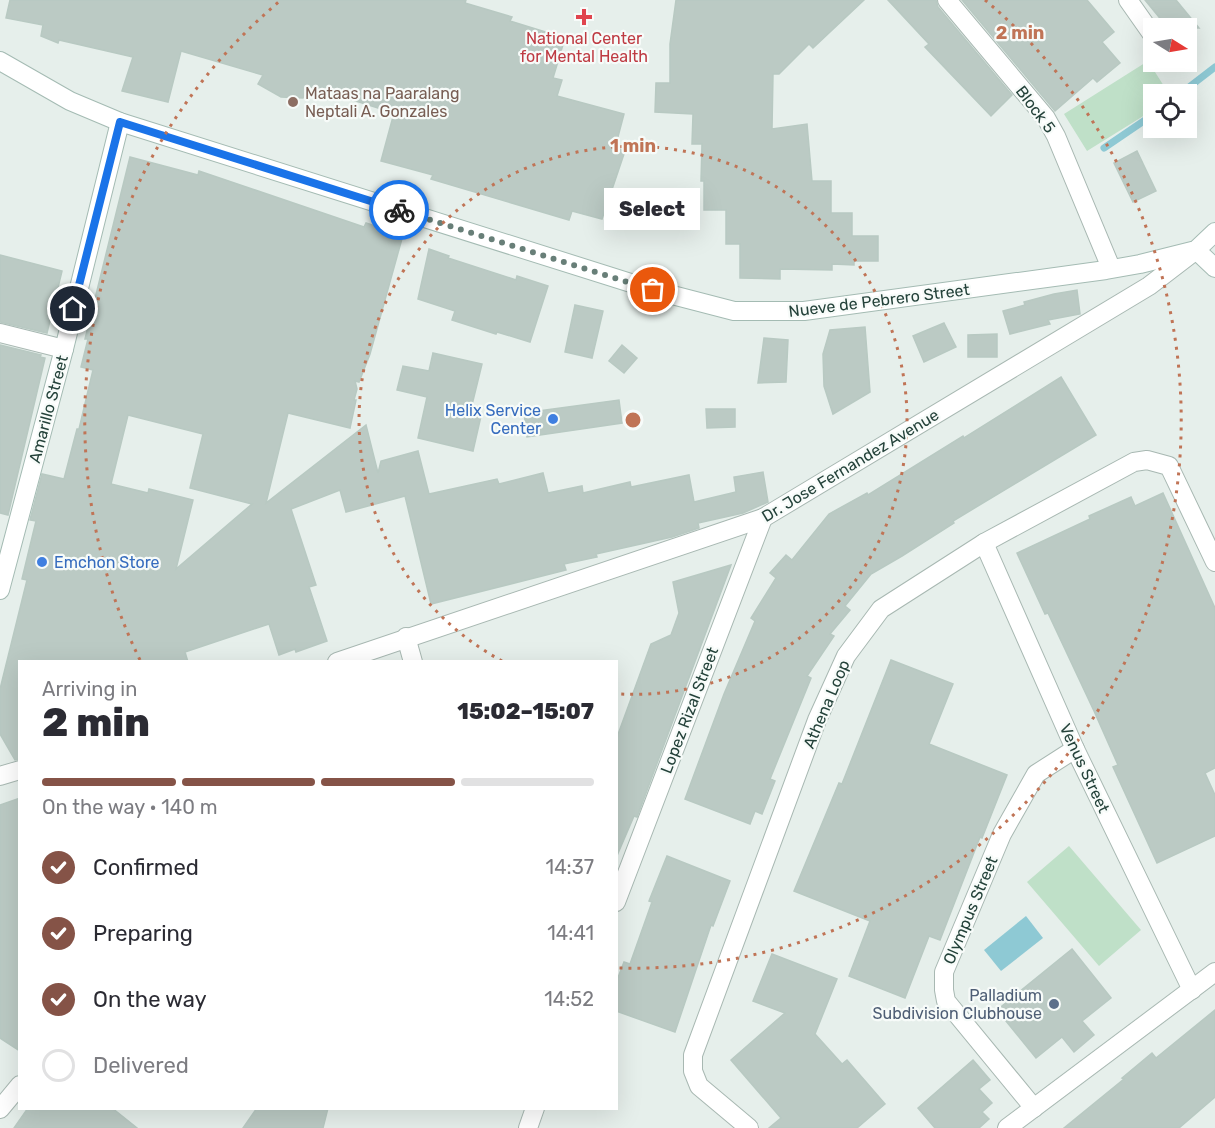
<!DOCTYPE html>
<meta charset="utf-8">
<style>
body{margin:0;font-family:Rubik,sans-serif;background:#f2f2f3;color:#2b2b33;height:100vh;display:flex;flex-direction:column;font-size:22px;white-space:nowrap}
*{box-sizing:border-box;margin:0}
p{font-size:20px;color:#7c7c81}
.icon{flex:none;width:33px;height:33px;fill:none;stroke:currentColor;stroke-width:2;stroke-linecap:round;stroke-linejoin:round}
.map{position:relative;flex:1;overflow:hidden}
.details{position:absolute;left:18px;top:660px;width:600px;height:450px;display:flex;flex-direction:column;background:#fff;border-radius:0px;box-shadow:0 6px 24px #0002}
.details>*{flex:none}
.needle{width:39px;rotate:101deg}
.fabs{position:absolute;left:1143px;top:18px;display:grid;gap:12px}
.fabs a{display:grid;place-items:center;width:54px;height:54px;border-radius:0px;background:#fff;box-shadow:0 6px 24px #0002;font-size:30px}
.pin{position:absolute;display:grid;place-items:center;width:51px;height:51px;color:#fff;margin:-26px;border:3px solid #fff;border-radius:50%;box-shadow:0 2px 6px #0007}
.courier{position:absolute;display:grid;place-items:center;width:60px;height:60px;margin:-30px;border:4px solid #1a73e8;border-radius:50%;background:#fff;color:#222;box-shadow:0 2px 8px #0007}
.bubble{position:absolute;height:42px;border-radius:0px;background:#fff;box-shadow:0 6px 24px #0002;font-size:20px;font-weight:800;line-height:42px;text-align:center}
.summary em{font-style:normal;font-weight:800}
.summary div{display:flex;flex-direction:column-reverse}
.summary{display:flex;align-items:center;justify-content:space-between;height:102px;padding:0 24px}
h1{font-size:39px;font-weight:800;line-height:45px}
.bar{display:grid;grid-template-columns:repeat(4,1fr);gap:9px 6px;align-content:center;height:72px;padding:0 24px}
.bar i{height:8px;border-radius:4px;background:#e1e1e2}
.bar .active{background:#855347}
.bar p{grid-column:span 4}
ol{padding:0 24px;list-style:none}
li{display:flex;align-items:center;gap:18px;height:66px}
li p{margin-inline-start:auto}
li .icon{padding:6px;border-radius:50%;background:#855347;color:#fff;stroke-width:4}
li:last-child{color:#7c7c81}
li i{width:33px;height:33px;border:3px solid #e1e1e2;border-radius:50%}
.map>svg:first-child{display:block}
</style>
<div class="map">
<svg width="1215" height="1128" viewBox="0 0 1215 1128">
<rect width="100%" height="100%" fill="#e6efeb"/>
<g fill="#bfe0c8">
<path d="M1148,61L1169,94H1154L1153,110L1087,151L1064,114Z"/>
<path d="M1069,846L1141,930L1099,966L1027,882Z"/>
</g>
<path fill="#8ec9d4" d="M1026,916L1043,938L1001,971L984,950Z"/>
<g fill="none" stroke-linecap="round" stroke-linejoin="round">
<g stroke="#8ec9d4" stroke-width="7">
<path d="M1180,94L1215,67"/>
<path d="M1104,148L1154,114"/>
</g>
</g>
<g fill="#bbcac4" stroke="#b8c9c2" stroke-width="1.5" fill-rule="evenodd">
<path d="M10,0H466L465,3L512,17L510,21L565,38L553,78L562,80L557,96L624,114L615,148L625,151L602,219L572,211L569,220L431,179L433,175L381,161L394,113L308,86L303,98L281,97L258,84L263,75L181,51L168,102L122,91L133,57L59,40L58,43L41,36L43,25L6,18Z"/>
<path d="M676,0H864L813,48L809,44L779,74H773L772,129L807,124L812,181H831V213H852V236H878V261H854V265L832,264V270L780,269V279L740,278V244H726V210H704V181H701L702,144H692L693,114L655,112L656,83H670V44Z"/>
<path d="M888,0H936L938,7L1012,95L991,116L925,47L929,44Z"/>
<path d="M962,0H1087L1114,32L1102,42L1120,63L1097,82L1093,78L1055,111Z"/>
<path d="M1145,0H1176L1199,28H1168Z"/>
<path d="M1137,151L1156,191L1133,202L1114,163Z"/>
<path d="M130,157L198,175L199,171L364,227L366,223L403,235L370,354L359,382L355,381L357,389L354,400H356L350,428L288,413L266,503L366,425L378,473L381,461L418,451L429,494L497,479L499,484L543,473L548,493L582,486L583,493L630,482L631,487L689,475L694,502L736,492L734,477L763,472L768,502L743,513L698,523L699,528L672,537L596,554L597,557L564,564L566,570L431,604L405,496L346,512L340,490L291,509L316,585L309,587L327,641L296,652L295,649L279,655L269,624L185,652L188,662H20V759L15,760L0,734V689L27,580L22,579L36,521L30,520L42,474L64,479L77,429H79L93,370L81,367L88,339H85ZM128,415L203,434L190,488L252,504L176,569L193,500L149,489L148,493L111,484Z"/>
<path d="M429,249L449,256L448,258L516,280L517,276L548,286L530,342L497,332L496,334L452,320L455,311L418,299Z"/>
<path d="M0,255L62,271L47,333L0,322Z"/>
<path d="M1077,290L1080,314L1048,320L1050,324L1010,334L1003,311L1025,305L1024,302L1054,294Z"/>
<path d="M575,305L603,311L592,358L565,352Z"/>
<path d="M944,323L956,347L924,362L913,336Z"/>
<path d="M865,327L870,392L833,414L824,386L823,354L830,330Z"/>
<path d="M997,334V357H968V335Z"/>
<path d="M764,338L788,340L786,382L758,383Z"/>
<path d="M0,345L41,355L40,357L45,358L8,515L0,513Z"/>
<path d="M622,345L637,358L624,373L609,361Z"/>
<path d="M433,353L482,364L470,413L481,416L473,451L418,438L427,397L397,390L403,366L429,371Z"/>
<path d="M1061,377L1096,435L953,521L954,523L902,556L871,574L845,606L850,610L830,634L834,636L807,676L811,678L770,779L775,781L762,814L755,811L750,824L685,799L724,694L755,621L751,618L776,578L770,573L786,555L792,560L829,514L867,493L868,495L963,436L964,438Z"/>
<path d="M619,400L622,423L527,437L524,413Z"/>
<path d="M706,409H735V427L707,428Z"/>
<path d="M1163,493L1215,608V768L1205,773L1215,795V836L1157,863L1113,767L1118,765L1094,711L1048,613L1045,614L1017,553L1090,519L1089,516L1131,497L1135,506Z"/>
<path d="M731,565L637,817L634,816L616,858V740L651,644L671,635L679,613L673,582Z"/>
<path d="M891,660L953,684L929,744L1007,775L982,838L980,837L940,940L929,936L905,998L849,976L870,921L794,891L839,783L842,784Z"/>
<path d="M20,798V1051L0,1038V805Z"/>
<path d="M667,856L730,881L713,926L711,925L675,1032L616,1011V983L624,962L630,964L652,902L649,901Z"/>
<path d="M1072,949L1111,998L1082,1021L1094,1035L1074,1052L1062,1037L1036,1058L997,1010Z"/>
<path d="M772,954L837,979L815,1034L842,1064L847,1060L885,1104L857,1128H769L781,1118L731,1060L785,1013L753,1001Z"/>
<path d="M1215,1010V1097L1179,1128H1064L1124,1079L1122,1078L1152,1053L1156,1058Z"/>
<path d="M973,1060L990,1080L979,1089L992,1103L982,1112L989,1119L979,1128H935L918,1108Z"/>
<path d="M28,1108H112L137,1128H14Z"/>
<path d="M257,1108H328L323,1128H243Z"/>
</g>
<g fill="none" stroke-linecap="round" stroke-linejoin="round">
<g stroke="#a8b8b2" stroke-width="20">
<g id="street">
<path d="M947,0L1046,118L1056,136L1111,268"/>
<path d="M1128,0L1154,37"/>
<path d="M0,333L64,349"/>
<path d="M984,543L1075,749L1192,990"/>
<path d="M406,637L413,662"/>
<path d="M337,662L763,518L1149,286L1196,250"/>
<path d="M0,776L20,770"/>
<path d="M616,902L763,518"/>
<path d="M1034,1108L946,1001L944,990V972L1002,834L1036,774L1075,749"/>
<path d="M0,1109L20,1085"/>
<path d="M528,1128L535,1108"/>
<path d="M749,1128L699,1086L693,1071V1055L817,720L846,656L881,609L984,543L1134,462L1147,460L1169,466L1215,562"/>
<path d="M1007,1128L1215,972"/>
</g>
</g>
<g stroke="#a4bbb3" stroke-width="20">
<g id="secondary">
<path d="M0,61L70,101L120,122L653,290L734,311H804L1106,270L1140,264L1196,250L1215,232"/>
<path d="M1196,250L1215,268"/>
<path d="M0,590L64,349L120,122"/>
</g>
</g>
<use href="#street" stroke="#fff" stroke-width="18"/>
<use href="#secondary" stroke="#fff" stroke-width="18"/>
</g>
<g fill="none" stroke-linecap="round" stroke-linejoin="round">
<path stroke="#687f78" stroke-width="6" stroke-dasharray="0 10.8" d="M399,210L653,290"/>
<path stroke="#1a73e8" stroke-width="8" d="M73,309L120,122L399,210"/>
</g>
<g fill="none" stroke="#c07456" stroke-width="3" stroke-dasharray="3 6">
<path d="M502 661A274 274 0 1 1 619 694"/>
<path d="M140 660A548 548 0 0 1 281 0M985 0A548 548 0 0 1 619 968"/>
</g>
<path fill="#e0444e" stroke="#f7fbf9" stroke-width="2" d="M581 8h6v6h6v6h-6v6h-6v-6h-6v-6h6z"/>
<circle fill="#8d6e63" stroke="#f7fbf9" stroke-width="2" cx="293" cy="102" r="6"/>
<g fill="#3f7fe0" stroke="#f7fbf9" stroke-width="2">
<circle cx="553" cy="419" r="6"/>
<circle cx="42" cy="562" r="6"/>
</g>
<circle fill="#5c6f8a" stroke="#f7fbf9" stroke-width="2" cx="1054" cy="1004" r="6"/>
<g text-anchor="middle" stroke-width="4.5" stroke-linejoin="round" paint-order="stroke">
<g font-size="16" fill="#be3a42" stroke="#f7fbf9">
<text x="584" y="44">National Center<tspan x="584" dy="18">for Mental Health</tspan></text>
</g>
<g font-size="16" fill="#785e54" stroke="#f7fbf9" text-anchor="start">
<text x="305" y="99">Mataas na Paaralang<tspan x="305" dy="18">Neptali A. Gonzales</tspan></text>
</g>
<g font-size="16" fill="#24423a" stroke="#f7fbf9">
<text transform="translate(1036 109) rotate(53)" y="6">Block 5</text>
<text transform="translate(879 300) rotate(-7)" y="6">Nueve de Pebrero Street</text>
<text transform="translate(48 409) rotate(-75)" y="6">Amarillo Street</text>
<text transform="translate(850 465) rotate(-31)" y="6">Dr. Jose Fernandez Avenue</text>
<text transform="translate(826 704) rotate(-67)" y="6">Athena Loop</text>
<text transform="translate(689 710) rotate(-69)" y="6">Lopez Rizal Street</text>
<text transform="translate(1085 768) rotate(65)" y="6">Venus Street</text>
<text transform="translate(970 910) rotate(-67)" y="6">Olympus Street</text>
</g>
<g font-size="16" fill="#366cbe" stroke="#f7fbf9" text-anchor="end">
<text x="541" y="416">Helix Service<tspan x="541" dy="18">Center</tspan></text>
<text x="54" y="568" text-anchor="start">Emchon Store</text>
</g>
<g font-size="16" fill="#4e5e75" stroke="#f7fbf9" text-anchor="end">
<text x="1042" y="1001">Palladium<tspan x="1042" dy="18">Subdivision Clubhouse</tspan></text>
</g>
</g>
<circle cx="633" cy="420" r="9" fill="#c07456" stroke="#f7fbf9" stroke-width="3"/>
<g font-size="18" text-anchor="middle" font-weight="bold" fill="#c07456" stroke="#f7fbf9" stroke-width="4.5" stroke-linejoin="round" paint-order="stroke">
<text x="1020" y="39">2 min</text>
<text x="633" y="152">1 min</text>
</g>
</svg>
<div class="fabs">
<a><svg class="needle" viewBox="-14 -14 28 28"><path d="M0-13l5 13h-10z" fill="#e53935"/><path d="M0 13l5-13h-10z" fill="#7c7c81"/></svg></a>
<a><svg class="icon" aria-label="locate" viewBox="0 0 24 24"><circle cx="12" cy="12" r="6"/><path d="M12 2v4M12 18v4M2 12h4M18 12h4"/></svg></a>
</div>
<div class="pin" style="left:653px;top:290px;background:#ea580c"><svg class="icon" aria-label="bag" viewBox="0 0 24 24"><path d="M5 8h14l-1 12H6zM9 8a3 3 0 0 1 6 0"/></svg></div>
<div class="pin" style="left:73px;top:309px;background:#1f2937"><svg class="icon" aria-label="home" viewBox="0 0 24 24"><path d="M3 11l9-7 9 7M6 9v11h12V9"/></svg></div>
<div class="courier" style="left:399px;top:210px"><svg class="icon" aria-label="bike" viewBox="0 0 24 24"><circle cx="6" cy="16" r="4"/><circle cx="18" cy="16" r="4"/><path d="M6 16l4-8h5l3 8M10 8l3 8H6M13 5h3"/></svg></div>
<div class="bubble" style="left:604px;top:188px;width:96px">Select</div>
<section class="details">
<div class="summary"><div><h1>2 min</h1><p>Arriving in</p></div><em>15:02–15:07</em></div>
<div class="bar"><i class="active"></i><i class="active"></i><i class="active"></i><i></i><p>On the way · 140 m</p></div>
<ol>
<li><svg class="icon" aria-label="check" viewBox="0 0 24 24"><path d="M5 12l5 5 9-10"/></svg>Confirmed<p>14:37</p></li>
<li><svg class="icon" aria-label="check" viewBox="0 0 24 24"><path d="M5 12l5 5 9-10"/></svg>Preparing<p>14:41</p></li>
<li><svg class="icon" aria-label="check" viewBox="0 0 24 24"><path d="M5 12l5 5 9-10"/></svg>On the way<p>14:52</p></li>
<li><i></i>Delivered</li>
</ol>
</section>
</div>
